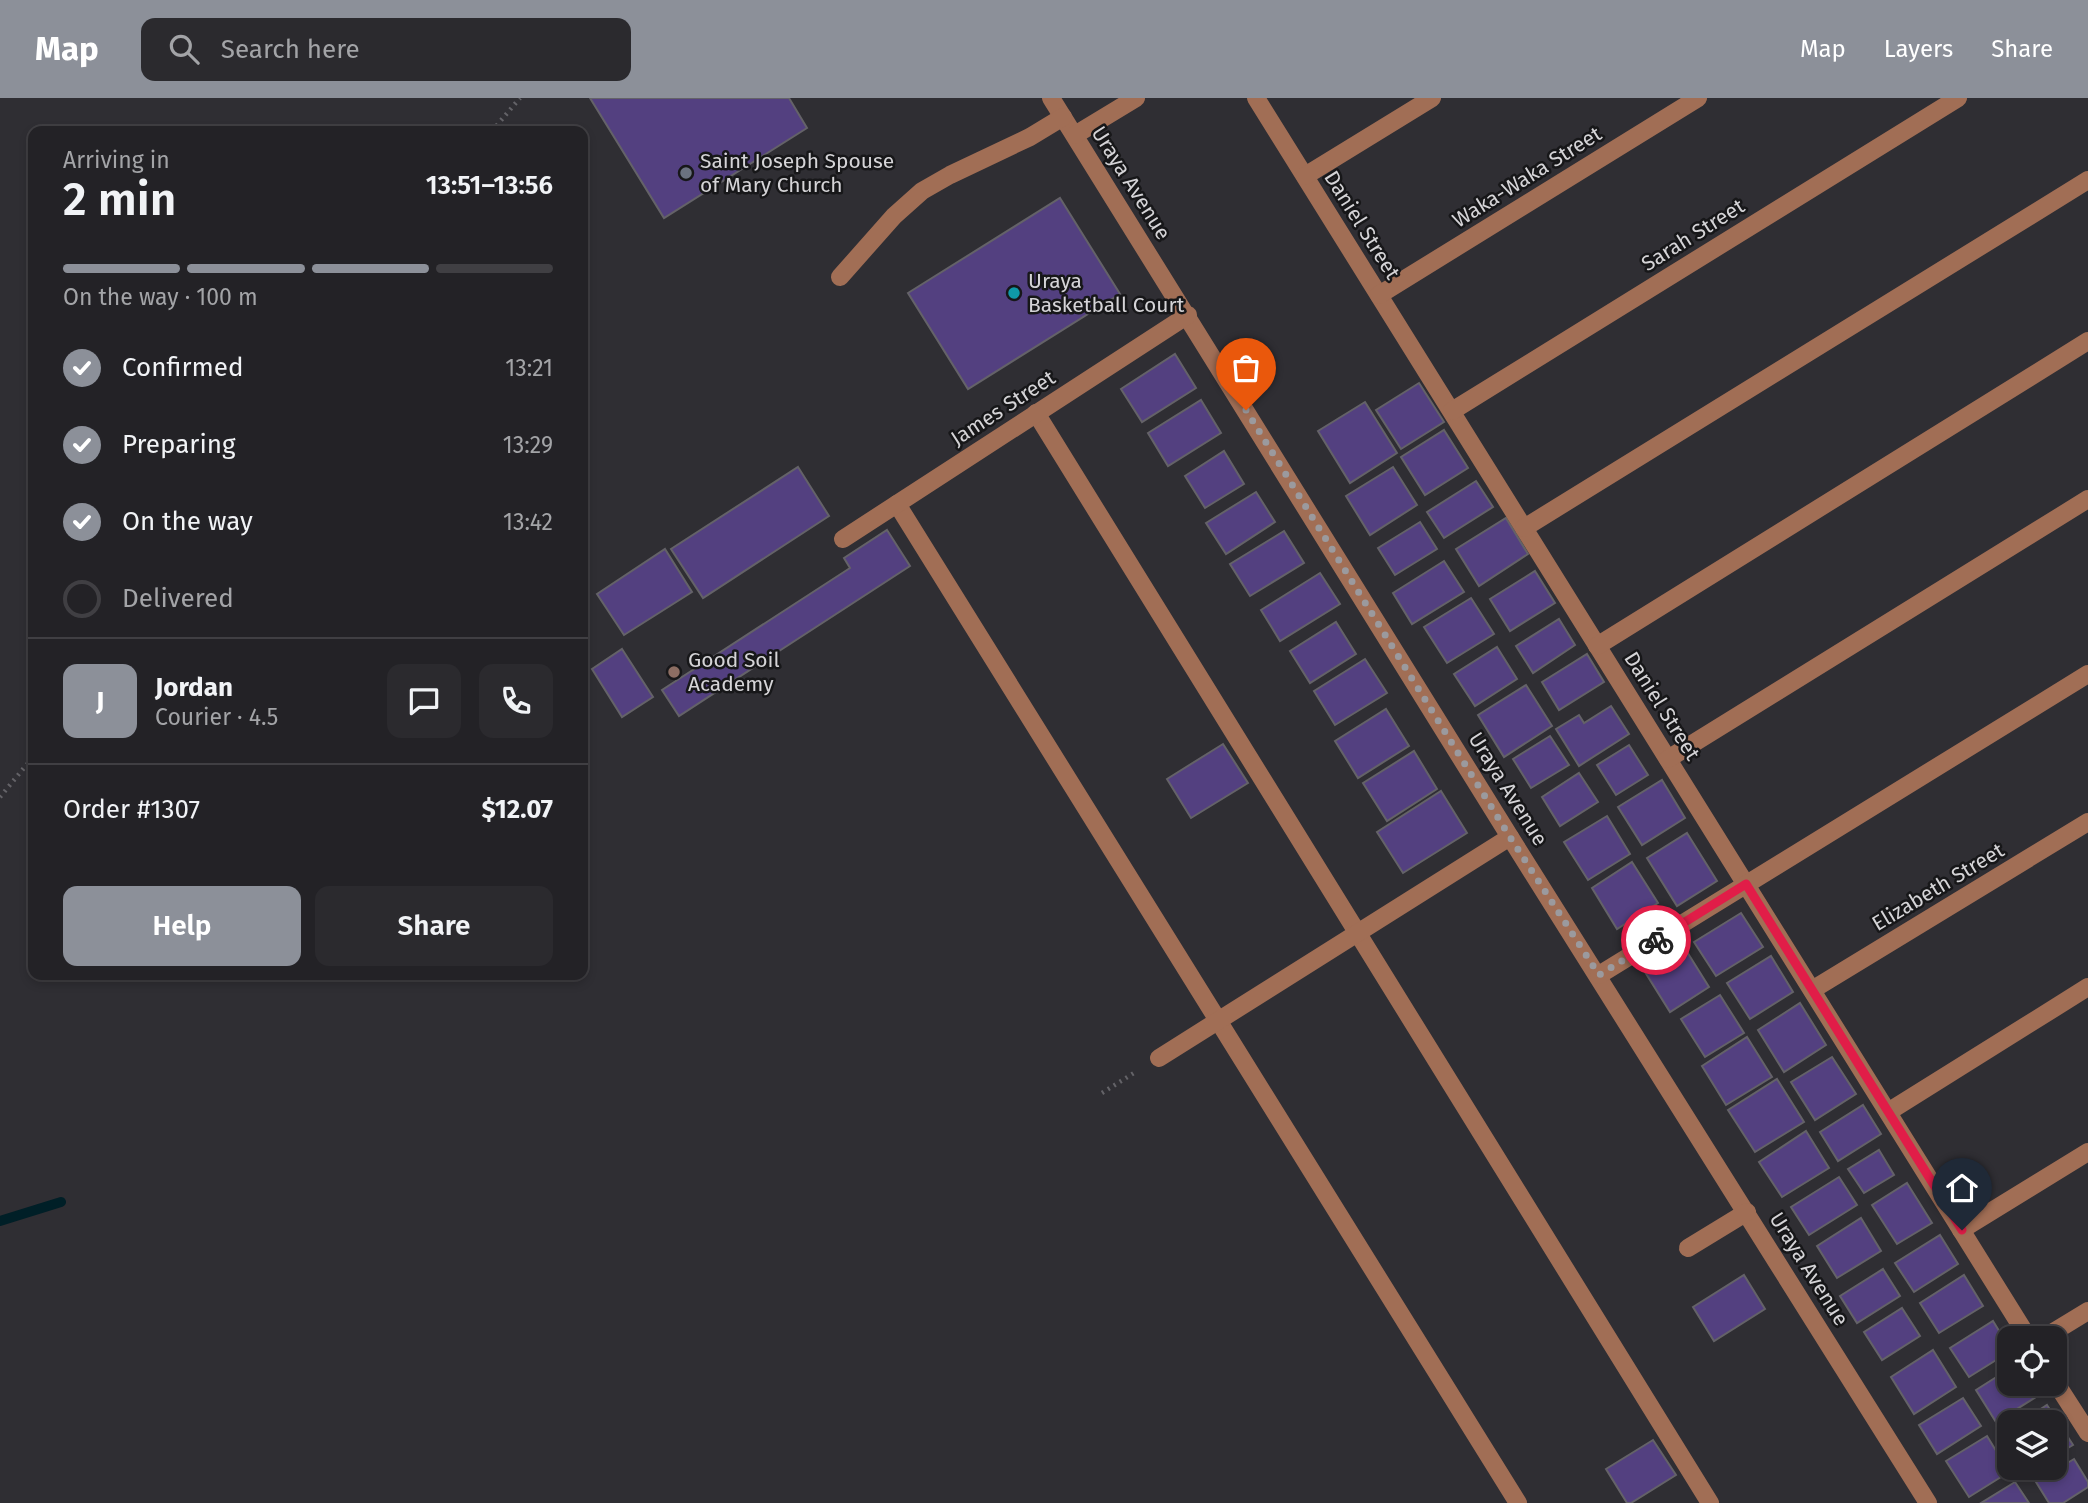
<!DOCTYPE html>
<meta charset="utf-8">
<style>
body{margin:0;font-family:"Fira Sans",sans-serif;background:#2b2a2e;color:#f1f3f6;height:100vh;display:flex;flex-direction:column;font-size:26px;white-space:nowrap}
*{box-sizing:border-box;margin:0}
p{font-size:23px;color:#a3a4a7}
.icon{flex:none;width:38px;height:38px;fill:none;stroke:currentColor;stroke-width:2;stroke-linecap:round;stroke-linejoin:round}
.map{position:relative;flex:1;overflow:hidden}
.drawer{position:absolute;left:28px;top:28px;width:560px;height:854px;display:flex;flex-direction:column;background:#232226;border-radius:14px;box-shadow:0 4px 10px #0003,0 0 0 2px #403f43}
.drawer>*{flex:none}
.fabs{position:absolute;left:1997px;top:1228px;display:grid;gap:14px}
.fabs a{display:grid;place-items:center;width:70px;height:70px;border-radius:14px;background:#232226;box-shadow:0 4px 10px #0003,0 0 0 2px #403f43;font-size:35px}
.pin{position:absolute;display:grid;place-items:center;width:60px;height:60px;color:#fff;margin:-72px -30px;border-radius:50% 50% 50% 0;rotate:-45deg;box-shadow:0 0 7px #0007}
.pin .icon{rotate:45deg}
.courier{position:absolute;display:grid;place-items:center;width:70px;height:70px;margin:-35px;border:5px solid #e11d48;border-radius:50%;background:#fff;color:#222;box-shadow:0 2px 9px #0007}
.head em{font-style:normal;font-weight:600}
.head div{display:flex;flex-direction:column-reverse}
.head{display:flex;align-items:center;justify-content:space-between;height:119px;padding:0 35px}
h1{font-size:46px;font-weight:600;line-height:52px}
.bar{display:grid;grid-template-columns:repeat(4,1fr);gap:10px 7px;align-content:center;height:84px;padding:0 35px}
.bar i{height:9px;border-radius:5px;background:#403f43}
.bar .selected{background:#8c9099}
.bar p{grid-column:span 4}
.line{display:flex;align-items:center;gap:18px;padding:0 35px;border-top:2px solid #403f43}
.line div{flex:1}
.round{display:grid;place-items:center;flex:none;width:74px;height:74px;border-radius:14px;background:#2b2a2e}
ol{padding:0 35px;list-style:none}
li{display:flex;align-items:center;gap:21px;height:77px}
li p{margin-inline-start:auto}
li .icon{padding:7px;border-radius:50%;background:#8c9099;color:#fff;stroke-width:4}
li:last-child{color:#a3a4a7}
li i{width:38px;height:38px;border:4px solid #403f43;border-radius:50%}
.action{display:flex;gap:14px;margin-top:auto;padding:14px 35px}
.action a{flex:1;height:80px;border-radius:14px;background:#8c9099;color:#fff;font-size:28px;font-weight:600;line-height:80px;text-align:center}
.action a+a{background:#2b2a2e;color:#f1f3f6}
header{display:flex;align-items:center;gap:42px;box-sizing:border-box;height:98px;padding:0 35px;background:#8c9099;color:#fff}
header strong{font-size:33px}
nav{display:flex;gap:38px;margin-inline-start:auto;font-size:24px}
.search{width:490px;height:63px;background:#2b2a2e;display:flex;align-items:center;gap:18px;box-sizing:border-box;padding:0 24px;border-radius:14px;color:#a3a4a7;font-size:26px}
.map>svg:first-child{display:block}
</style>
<header>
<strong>Map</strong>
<div class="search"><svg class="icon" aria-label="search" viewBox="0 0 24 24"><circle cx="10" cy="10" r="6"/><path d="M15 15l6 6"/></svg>Search here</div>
<nav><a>Map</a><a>Layers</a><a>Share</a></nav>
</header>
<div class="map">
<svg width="2088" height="1405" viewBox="0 0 2088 1405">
<rect width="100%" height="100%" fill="#2f2e33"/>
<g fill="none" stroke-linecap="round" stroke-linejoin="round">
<path stroke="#001f27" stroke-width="10" d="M0,1123L61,1104"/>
</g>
<g fill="#534080" stroke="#646268" stroke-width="2">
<path d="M590,0H789L807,30L664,120Z"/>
<path d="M1060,100L1120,196L968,291L908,195Z"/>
<path d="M1175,256L1196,290L1142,324L1121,291Z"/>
<path d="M1419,285L1444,324L1401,351L1376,312Z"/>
<path d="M1201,302L1221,335L1168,368L1148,335Z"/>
<path d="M1365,304L1397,355L1350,385L1318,333Z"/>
<path d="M1444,332L1468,370L1425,397L1401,359Z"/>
<path d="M1224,353L1244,386L1205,410L1185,378Z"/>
<path d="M798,369L829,418L703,500L671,451Z"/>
<path d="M1393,369L1417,407L1370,437L1346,398Z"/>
<path d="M1476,383L1493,409L1444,440L1427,414Z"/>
<path d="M1256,394L1275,424L1226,456L1206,425Z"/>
<path d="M1506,420L1528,456L1479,488L1456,451Z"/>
<path d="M1420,424L1437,451L1395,477L1378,450Z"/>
<path d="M887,432L910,468L679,618L662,592L850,470L844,460Z"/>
<path d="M1284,433L1304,465L1250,498L1230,466Z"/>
<path d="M665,451L692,494L624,537L597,496Z"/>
<path d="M1444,463L1464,494L1412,526L1393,495Z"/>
<path d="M1535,473L1555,505L1510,533L1490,501Z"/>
<path d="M1320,475L1340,506L1280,543L1261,512Z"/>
<path d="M1471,500L1494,536L1447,565L1424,529Z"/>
<path d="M1559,521L1575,547L1533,575L1516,548Z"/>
<path d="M1336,524L1356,556L1310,585L1290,553Z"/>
<path d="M1497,549L1517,581L1475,608L1454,576Z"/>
<path d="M622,551L653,599L622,619L592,571Z"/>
<path d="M1587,556L1604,584L1559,612L1542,584Z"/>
<path d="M1365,561L1387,595L1335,627L1314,593Z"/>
<path d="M1526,587L1552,628L1504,659L1478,617Z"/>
<path d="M1611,608L1629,636L1579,668L1556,631L1579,617L1584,625Z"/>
<path d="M1386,611L1409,648L1358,680L1335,643Z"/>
<path d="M1550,638L1569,667L1531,690L1513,661Z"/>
<path d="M1223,646L1248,685L1191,720L1167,681Z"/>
<path d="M1629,647L1648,677L1616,697L1597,667Z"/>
<path d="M1414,653L1437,691L1387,723L1363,685Z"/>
<path d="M1579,675L1598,704L1560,728L1542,699Z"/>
<path d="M1662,682L1685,720L1642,747L1618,709Z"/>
<path d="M1441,693L1467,735L1403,775L1377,734Z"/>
<path d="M1607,718L1630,756L1588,782L1564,744Z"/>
<path d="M1687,735L1717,783L1677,808L1647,760Z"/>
<path d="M1632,764L1658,805L1617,831L1592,790Z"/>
<path d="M1741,815L1763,849L1716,878L1694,844Z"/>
<path d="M1684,849L1709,889L1670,914L1645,874Z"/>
<path d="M1771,858L1793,894L1750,921L1727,885Z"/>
<path d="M1720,897L1744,935L1705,959L1681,921Z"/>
<path d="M1800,905L1826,947L1784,974L1758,932Z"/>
<path d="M1747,939L1772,979L1726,1007L1702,968Z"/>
<path d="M1832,959L1856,996L1815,1022L1791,984Z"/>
<path d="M1777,981L1804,1024L1755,1054L1728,1012Z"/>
<path d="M1863,1007L1881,1036L1838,1063L1820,1034Z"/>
<path d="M1806,1033L1829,1070L1782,1099L1759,1064Z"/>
<path d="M1879,1052L1894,1077L1864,1095L1848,1071Z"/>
<path d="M1839,1079L1857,1107L1809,1137L1791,1109Z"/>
<path d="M1907,1085L1932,1125L1897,1146L1872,1107Z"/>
<path d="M1861,1120L1881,1153L1837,1180L1817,1148Z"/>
<path d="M1940,1137L1958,1166L1914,1194L1895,1165Z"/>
<path d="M1883,1171L1900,1198L1857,1225L1840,1198Z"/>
<path d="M1744,1177L1765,1211L1714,1243L1693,1209Z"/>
<path d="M1964,1177L1983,1208L1939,1235L1920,1205Z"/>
<path d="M1902,1210L1920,1238L1882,1262L1864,1234Z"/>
<path d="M1993,1223L2009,1249V1254L1969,1279L1950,1250Z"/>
<path d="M1933,1252L1956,1289L1914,1316L1891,1279Z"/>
<path d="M2009,1271V1286H2039L2044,1294L1996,1324L1976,1292Z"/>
<path d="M1963,1300L1981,1328L1937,1356L1919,1327Z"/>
<path d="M2047,1307L2073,1347L2054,1358V1325H2019Z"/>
<path d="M1987,1338L2009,1374L1969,1399L1946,1363Z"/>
<path d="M1653,1342L1676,1377L1631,1405H1627L1606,1371Z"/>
<path d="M2074,1361L2088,1384V1389L2063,1405H2049L2036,1384Z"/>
<path d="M2015,1384L2029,1405H1981Z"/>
</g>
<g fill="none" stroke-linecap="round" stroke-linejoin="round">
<g stroke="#646368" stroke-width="4.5" stroke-dasharray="2 5" stroke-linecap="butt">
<path d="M492,33L520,0"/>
<path d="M0,699L33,659"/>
<path d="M1102,995L1137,973"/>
</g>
<g stroke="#a16e55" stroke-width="18">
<path d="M1051,0L1510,739L1928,1405"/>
<path d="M1256,0L2029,1241"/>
<path d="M1075,37L1136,0"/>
<path d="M1305,78L1432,0"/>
<path d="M840,179L894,118L922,93L950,77L1030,39L1063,19"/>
<path d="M1379,197L1698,0"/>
<path d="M1452,313L1958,0"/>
<path d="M1036,315L1710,1405"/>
<path d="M897,406L1518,1405"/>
<path d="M1524,430L2088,82"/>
<path d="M843,441L1188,217"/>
<path d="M1597,548L2088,243"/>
<path d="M1668,661L2088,401"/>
<path d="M1599,877L2088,576"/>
<path d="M1812,892L2088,724"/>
<path d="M1159,960L1510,739"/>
<path d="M1888,1014L2088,889"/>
<path d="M1961,1132L2088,1054"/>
<path d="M1688,1150L1747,1114"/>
<path d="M2042,1241L2088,1213"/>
<path d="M2054,1282L2088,1335"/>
</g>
</g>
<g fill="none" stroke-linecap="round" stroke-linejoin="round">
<path stroke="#9b9a9e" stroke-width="7" stroke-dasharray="0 12.6" d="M1246,312L1510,739L1599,877L1656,842"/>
<path stroke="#e11d48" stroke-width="9" d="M1656,842L1746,786L1962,1132"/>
</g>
<circle fill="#6b7280" stroke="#171719" stroke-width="2.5" cx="686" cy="75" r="7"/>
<circle fill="#0f9aa8" stroke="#171719" stroke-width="2.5" cx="1014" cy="195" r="7"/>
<circle fill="#8d6e63" stroke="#171719" stroke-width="2.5" cx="674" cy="574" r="7"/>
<g text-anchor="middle" stroke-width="5" stroke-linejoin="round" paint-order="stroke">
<g font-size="21" fill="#d5d4d7" stroke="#171719" text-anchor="start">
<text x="700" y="70">Saint Joseph Spouse<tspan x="700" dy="24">of Mary Church</tspan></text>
<text x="1028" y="190">Uraya<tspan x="1028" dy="24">Basketball Court</tspan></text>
<text x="688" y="569">Good Soil<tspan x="688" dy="24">Academy</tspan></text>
</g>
<g font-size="21" fill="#d5d4d7" stroke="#171719">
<text transform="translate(1527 79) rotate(-32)" y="7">Waka-Waka Street</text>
<text transform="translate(1131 85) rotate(58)" y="7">Uraya Avenue</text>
<text transform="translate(1362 127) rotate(58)" y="7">Daniel Street</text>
<text transform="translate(1693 137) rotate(-32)" y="7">Sarah Street</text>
<text transform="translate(1003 310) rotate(-33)" y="7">James Street</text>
<text transform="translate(1662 608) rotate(58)" y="7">Daniel Street</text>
<text transform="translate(1508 691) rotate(58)" y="7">Uraya Avenue</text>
<text transform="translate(1938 789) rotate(-31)" y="7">Elizabeth Street</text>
<text transform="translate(1809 1171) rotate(58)" y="7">Uraya Avenue</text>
</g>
</g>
</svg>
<div class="fabs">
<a><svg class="icon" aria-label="locate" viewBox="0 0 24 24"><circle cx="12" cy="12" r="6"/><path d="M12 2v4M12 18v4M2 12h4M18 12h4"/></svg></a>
<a><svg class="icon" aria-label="layers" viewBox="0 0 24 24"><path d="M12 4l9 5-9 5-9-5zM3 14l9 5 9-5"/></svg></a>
</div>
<div class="pin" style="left:1246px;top:312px;background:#ea580c"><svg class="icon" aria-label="bag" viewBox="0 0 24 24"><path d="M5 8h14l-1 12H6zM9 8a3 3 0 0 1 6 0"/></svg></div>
<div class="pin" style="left:1962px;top:1132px;background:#1f2937"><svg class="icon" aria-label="home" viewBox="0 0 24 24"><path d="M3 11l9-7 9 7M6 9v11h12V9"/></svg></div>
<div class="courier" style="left:1656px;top:842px"><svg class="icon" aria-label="bike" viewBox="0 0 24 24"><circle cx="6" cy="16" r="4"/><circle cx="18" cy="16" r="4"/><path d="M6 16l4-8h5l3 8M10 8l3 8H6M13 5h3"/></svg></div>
<section class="drawer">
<div class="head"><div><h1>2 min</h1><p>Arriving in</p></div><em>13:51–13:56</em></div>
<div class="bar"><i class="selected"></i><i class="selected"></i><i class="selected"></i><i></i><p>On the way · 100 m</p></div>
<ol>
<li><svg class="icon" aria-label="check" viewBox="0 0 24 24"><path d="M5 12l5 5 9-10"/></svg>Confirmed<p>13:21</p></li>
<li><svg class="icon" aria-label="check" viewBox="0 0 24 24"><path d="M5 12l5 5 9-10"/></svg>Preparing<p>13:29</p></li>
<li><svg class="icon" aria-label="check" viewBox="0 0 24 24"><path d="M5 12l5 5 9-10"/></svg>On the way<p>13:42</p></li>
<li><i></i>Delivered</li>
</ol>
<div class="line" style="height:126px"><b class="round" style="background:#8c9099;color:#fff">J</b><div><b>Jordan</b><p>Courier · 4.5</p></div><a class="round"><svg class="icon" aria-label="chat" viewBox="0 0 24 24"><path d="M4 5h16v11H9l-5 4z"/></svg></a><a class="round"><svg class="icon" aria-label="phone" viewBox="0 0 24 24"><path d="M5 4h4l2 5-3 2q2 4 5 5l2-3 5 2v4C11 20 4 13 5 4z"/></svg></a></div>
<div class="line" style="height:91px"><div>Order #1307</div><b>$12.07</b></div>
<div class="action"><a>Help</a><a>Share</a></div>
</section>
</div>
